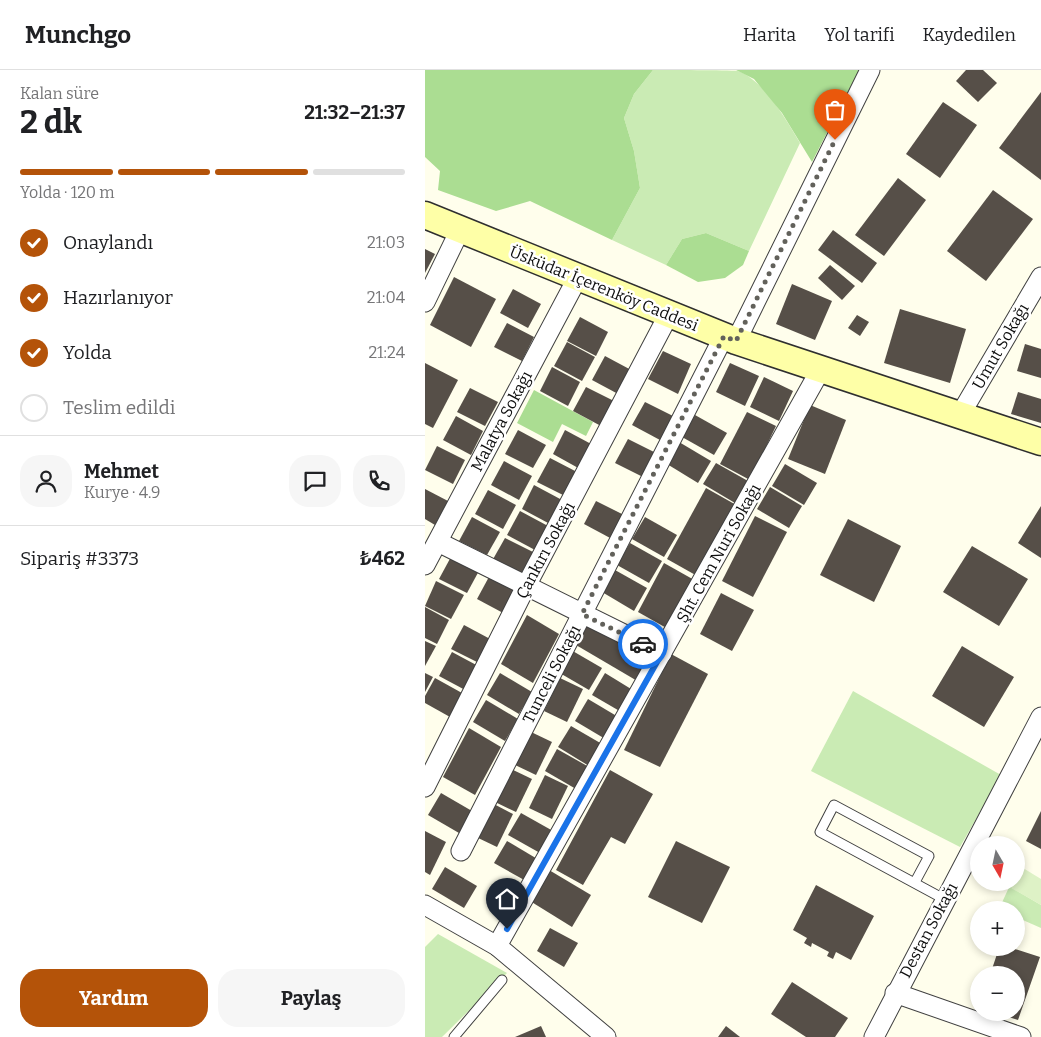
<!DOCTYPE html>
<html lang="tr">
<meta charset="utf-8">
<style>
body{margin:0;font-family:Bitter,serif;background:#f6f6f6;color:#202124;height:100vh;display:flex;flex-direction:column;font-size:19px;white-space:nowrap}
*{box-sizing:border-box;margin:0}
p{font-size:16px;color:#757577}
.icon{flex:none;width:28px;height:28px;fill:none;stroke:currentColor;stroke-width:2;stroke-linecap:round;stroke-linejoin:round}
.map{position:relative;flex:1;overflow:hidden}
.details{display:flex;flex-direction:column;background:#fff;width:425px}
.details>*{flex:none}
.needle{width:32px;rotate:171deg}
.tools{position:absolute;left:545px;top:766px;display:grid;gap:10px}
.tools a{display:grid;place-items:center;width:55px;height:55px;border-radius:50%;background:#fff;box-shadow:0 2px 8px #0003;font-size:25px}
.pin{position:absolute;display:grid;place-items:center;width:42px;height:42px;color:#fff;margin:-51px -21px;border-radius:50% 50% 50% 0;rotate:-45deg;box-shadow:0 0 5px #0007}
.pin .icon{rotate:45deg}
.courier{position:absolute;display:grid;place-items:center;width:50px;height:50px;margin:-25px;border:4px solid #1a73e8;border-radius:50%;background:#fff;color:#222;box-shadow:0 1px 6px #0007}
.head em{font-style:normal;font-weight:700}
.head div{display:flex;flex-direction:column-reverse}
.head{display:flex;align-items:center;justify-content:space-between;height:85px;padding:0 20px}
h1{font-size:32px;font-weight:700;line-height:38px}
.bar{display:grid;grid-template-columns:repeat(4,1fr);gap:8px 5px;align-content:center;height:60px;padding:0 20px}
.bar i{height:6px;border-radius:4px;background:#e0e0e0}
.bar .selected{background:#b45309}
.bar p{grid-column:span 4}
.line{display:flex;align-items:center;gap:12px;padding:0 20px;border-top:1px solid #e0e0e0}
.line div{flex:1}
.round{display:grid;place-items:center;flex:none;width:52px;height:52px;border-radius:20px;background:#f6f6f6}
ol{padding:0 20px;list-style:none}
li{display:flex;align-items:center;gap:15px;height:55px}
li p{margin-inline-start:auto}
li .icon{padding:5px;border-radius:50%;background:#b45309;color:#fff;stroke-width:4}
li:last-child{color:#757577}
li i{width:28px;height:28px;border:2px solid #e0e0e0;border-radius:50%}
.action{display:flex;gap:10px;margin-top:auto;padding:10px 20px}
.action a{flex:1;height:58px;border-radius:20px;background:#b45309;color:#fff;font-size:20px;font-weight:700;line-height:58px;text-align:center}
.action a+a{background:#f6f6f6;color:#202124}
header{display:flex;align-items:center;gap:30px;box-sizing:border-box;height:70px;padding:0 25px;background:#fff;border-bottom:1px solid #e0e0e0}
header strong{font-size:24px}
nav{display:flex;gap:28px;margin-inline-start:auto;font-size:18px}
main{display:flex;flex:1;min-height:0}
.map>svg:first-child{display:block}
</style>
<header>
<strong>Munchgo</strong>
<nav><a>Harita</a><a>Yol tarifi</a><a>Kaydedilen</a></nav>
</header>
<main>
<section class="details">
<div class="head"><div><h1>2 dk</h1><p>Kalan süre</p></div><em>21:32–21:37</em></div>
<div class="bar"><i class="selected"></i><i class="selected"></i><i class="selected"></i><i></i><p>Yolda · 120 m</p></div>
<ol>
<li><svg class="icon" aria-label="check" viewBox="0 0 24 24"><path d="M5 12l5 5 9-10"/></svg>Onaylandı<p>21:03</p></li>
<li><svg class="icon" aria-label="check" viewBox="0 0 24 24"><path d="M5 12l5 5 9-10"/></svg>Hazırlanıyor<p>21:04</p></li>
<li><svg class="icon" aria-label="check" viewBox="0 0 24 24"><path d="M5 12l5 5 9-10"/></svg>Yolda<p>21:24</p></li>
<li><i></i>Teslim edildi</li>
</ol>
<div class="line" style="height:90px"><a class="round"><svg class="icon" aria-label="person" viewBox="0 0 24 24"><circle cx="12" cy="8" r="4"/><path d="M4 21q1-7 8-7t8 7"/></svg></a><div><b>Mehmet</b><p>Kurye · 4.9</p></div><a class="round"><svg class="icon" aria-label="chat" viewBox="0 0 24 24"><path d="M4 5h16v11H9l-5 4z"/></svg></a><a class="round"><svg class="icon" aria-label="phone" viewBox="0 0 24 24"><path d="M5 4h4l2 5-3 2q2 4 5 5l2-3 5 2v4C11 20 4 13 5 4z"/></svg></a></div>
<div class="line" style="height:65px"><div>Sipariş #3373</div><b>₺462</b></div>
<div class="action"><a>Yardım</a><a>Paylaş</a></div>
</section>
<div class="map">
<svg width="616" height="967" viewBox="0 0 616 967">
<rect width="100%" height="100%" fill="#fffeec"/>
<g fill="#caebb4">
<path d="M228,0C244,0 301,0 313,1C340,11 361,50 375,73L324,181L281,163L257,169L241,195L187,170L215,118L209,81L199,48L209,24Z"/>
<path d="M428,621L576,705L535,777L386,701Z"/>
<path d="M586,813H590L587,818L616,835V858L591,847V840L574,839Z"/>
<path d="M13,864L82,903L17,967H0V877Z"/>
</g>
<g fill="#abdd92">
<path d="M0,0H228L209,24L199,48L209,81L215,118L187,170L105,131L71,141L13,120L15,101L0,87Z"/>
<path d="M311,0H434L387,92L357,43L329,9Z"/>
<path d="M281,163L324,181L318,195L300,208L273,212L241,195L257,169Z"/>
<path d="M109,320L168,352L161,366L137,354L128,372L92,353Z"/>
</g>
<path fill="#def2c6" d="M598,798L616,809V835L586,818Z"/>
<g fill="#564f48">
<path d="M541,0H558L572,13L553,32L531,11Z"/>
<path d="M616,22V110L574,78Z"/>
<path d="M518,32L552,55L515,108L481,84Z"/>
<path d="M473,108L501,130L459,186L430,165Z"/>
<path d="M568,120L608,149L561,211L522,181Z"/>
<path d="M408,160L452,193L437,213L393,180Z"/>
<path d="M0,179L10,184L0,203Z"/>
<path d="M405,195L430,216L417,230L393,208Z"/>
<path d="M29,207L71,229L46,277L5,255Z"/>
<path d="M367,214L407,231L390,270L351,254Z"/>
<path d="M88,219L116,234L103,258L75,243Z"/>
<path d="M475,239L541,259L525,313L459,293Z"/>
<path d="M432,245L444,252L435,266L423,258Z"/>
<path d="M155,247L183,262L171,286L142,271Z"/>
<path d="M82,253L109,267L97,291L69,277Z"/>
<path d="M142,272L170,287L157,311L129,296Z"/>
<path d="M600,274L616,279V308L592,301Z"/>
<path d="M238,281L266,294L253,324L223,309Z"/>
<path d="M180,286L208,301L195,325L167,310Z"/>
<path d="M0,293L33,310L8,358L0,354Z"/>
<path d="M305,293L334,306L320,336L291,322Z"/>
<path d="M127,297L155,312L143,336L115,321Z"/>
<path d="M339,307L368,321L354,351L325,337Z"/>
<path d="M161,317L189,331L176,356L148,341Z"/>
<path d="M45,318L73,332L60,356L32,342Z"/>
<path d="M593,322L616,329V353L586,344Z"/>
<path d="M220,332L248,346L235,370L207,355Z"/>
<path d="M385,335L421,350L400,404L363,389Z"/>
<path d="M322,342L351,356L325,410L295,394Z"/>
<path d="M270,345L302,363L289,385L257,367Z"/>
<path d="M31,346L58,361L46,385L18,370Z"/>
<path d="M93,360L121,375L108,398L80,384Z"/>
<path d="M140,360L168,375L155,399L128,384Z"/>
<path d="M203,369L231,383L218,407L190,393Z"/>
<path d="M254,372L286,391L273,413L242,394Z"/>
<path d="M12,376L40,390L28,414L0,400Z"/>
<path d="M125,388L152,402L140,426L112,412Z"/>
<path d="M79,391L107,406L94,430L66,415Z"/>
<path d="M291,393L323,411L310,433L278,414Z"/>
<path d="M360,394L392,413L379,435L347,416Z"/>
<path d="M109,415L137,430L125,454L97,439Z"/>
<path d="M345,417L377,436L364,458L332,439Z"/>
<path d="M281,418L313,436L274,507L242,489Z"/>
<path d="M0,419L23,431L10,455L0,449Z"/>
<path d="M63,420L91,435L78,459L50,444Z"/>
<path d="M171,431L199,445L187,469L159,454Z"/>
<path d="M616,436V488L593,473Z"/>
<path d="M95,441L123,456L110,480L82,465Z"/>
<path d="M330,446L362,462L328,527L297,511Z"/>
<path d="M47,447L75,462L62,485L34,471Z"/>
<path d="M220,447L252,465L239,487L207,469Z"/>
<path d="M423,449L476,476L449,532L395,505Z"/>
<path d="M80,468L108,482L95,506L67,491Z"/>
<path d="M205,473L237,491L224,513L192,495Z"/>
<path d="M547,476L603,509L574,556L518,522Z"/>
<path d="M27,485L55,499L42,523L14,509Z"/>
<path d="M239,493L271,511L245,560L213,542Z"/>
<path d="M190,500L222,518L209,541L177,522Z"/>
<path d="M65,505L93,520L80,544L52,529Z"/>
<path d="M11,511L39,525L26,549L0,536Z"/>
<path d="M296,523L329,540L307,581L275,564Z"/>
<path d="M0,537L24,550L12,574L0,568Z"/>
<path d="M102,545L134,564L108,613L76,594Z"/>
<path d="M164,553L227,590L214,612L151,575Z"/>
<path d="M39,555L67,570L54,593L26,579Z"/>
<path d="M0,571L11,576L0,596Z"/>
<path d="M537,576L589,607L559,657L507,626Z"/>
<path d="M146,580L177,598L164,620L133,602Z"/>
<path d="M27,582L55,597L42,621L14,606Z"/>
<path d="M246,584L283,604L235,697L199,680Z"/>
<path d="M0,603L8,607L0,622Z"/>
<path d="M75,603L107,622L94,644L62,625Z"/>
<path d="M180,603L211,622L198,643L167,625Z"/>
<path d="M10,608L37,623L25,647L0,633V626Z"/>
<path d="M135,608L158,619L142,652L119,641Z"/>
<path d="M163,629L195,648L182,670L150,651Z"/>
<path d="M61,630L93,649L80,671L48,652Z"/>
<path d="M146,656L177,674L164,696L133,677Z"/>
<path d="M44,658L76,677L50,725L18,707Z"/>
<path d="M104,661L127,672L111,705L88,694Z"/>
<path d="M132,679L164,697L151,719L120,701Z"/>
<path d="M84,698L107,709L91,742L68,731Z"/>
<path d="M185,700L228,724L200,774L186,767L158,815L131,800Z"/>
<path d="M120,705L143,716L127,749L104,738Z"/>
<path d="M16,723L47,741L34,763L3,745Z"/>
<path d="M65,732L88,744L72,777L49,766Z"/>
<path d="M616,741V779L601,771Z"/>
<path d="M96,743L128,761L115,783L83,765Z"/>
<path d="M0,761L21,772L5,805L0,802Z"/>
<path d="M82,771L114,790L101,811L69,793Z"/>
<path d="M251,771L305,797L277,853L223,827Z"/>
<path d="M20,797L52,816L39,838L7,819Z"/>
<path d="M124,800L166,825L147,857L105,831Z"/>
<path d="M391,815L449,846L426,890L411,882L408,889L402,886L404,882L387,873L386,877L379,873L382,868L368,860Z"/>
<path d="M125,858L153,873L139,897L112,881Z"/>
<path d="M574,878H587L615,887L593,950L571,943L591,942V905H565Z"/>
<path d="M367,912L423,948L410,967H381L346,944Z"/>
<path d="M116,956L121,967H90Z"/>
<path d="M301,956L315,967H293Z"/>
</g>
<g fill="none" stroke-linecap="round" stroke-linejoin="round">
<g stroke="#404040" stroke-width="11">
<g id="service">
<path d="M490,812L504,786L409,735L395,762L519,829"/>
<path d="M29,967L77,910"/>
</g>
</g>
<g stroke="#404040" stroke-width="21">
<g id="minor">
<path d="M0,232L35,160"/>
<path d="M311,271L445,0"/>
<path d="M535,345L616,207"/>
<path d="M13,472L237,583"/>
<path d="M0,495L153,207"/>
<path d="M0,717L101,516L244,244"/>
<path d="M36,781L299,266"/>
<path d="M0,835L72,876L181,967"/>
<path d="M72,876L396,299"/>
<path d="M470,923L596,967"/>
<path d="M449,967L616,647"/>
</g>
</g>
<g stroke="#2f2f2f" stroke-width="29">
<path id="secondary" d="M0,145L311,271L616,372"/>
</g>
<use href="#service" stroke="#fff" stroke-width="9"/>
<use href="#minor" stroke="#fff" stroke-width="19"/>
<use href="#secondary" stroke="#feffa7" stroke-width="26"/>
</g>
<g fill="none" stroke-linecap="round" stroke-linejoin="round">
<path stroke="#62615b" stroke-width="5" stroke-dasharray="0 9" d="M218,574L157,544L299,266L311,271L410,70"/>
<path stroke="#1a73e8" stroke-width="6" d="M82,859L237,583L218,574"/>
</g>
<g text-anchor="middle" stroke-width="5" stroke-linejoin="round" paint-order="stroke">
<g font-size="16" fill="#0d0d0d" stroke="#fff">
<text transform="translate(179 218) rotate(22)" y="6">Üsküdar İçerenköy Caddesi</text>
<text transform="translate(575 276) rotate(-60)" y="6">Umut Sokağı</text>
<text transform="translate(76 351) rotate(-62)" y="6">Malatya Sokağı</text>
<text transform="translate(120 480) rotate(-62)" y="6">Çankırı Sokağı</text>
<text transform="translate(293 483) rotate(-61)" y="6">Şht. Cem Nuri Sokağı</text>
<text transform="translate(126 604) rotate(-63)" y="6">Tunceli Sokağı</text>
<text transform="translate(503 860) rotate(-62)" y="6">Destan Sokağı</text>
</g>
</g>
</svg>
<div class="tools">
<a><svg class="needle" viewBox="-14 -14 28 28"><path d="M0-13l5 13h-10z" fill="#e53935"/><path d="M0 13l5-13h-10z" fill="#757577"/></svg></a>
<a>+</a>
<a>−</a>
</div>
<div class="pin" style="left:410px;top:70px;background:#ea580c"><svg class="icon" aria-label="bag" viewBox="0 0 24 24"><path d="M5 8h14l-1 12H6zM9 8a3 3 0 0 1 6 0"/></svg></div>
<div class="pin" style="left:82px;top:859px;background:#1f2937"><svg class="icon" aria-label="home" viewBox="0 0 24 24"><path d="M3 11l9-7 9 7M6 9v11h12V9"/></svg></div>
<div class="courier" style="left:218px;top:574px"><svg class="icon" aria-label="car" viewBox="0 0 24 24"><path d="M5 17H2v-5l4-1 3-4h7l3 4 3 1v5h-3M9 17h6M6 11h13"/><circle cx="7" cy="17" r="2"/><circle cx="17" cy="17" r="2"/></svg></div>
</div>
</main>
